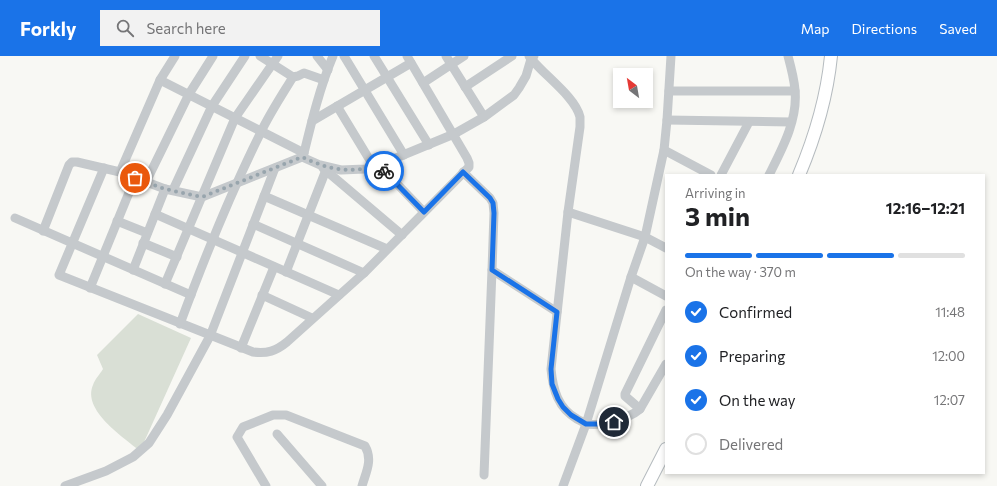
<!DOCTYPE html>
<meta charset="utf-8">
<style>
body{margin:0;font-family:Commissioner,sans-serif;background:#f2f2f2;color:#202124;height:100vh;display:flex;flex-direction:column;font-size:15px;white-space:nowrap}
*{box-sizing:border-box;margin:0}
p{font-size:13px;color:#757577}
.icon{flex:none;width:22px;height:22px;fill:none;stroke:currentColor;stroke-width:2;stroke-linecap:round;stroke-linejoin:round}
.map{position:relative;flex:1;overflow:hidden}
.drawer{position:absolute;left:665px;top:118px;width:320px;height:300px;display:flex;flex-direction:column;background:#fff;border-radius:0px;box-shadow:0 2px 6px #0003}
.drawer>*{flex:none}
.needle{width:26px;rotate:329deg}
.controls{position:absolute;left:613px;top:12px;display:grid;gap:8px}
.controls a{display:grid;place-items:center;width:40px;height:40px;border-radius:0px;background:#fff;box-shadow:0 2px 6px #0003;font-size:20px}
.pin{position:absolute;display:grid;place-items:center;width:34px;height:34px;color:#fff;margin:-17px;border:2px solid #fff;border-radius:50%;box-shadow:0 1px 4px #0007}
.courier{position:absolute;display:grid;place-items:center;width:40px;height:40px;margin:-20px;border:3px solid #1a73e8;border-radius:50%;background:#fff;color:#222;box-shadow:0 1px 5px #0007}
.headline em{font-style:normal;font-weight:700}
.headline div{display:flex;flex-direction:column-reverse}
.headline{display:flex;align-items:center;justify-content:space-between;height:68px;padding:0 20px}
h1{font-size:26px;font-weight:700;line-height:30px}
.bar{display:grid;grid-template-columns:repeat(4,1fr);gap:6px 4px;align-content:center;height:48px;padding:0 20px}
.bar i{height:5px;border-radius:3px;background:#e0e0e0}
.bar .current{background:#1a73e8}
.bar p{grid-column:span 4}
ol{padding:0 20px;list-style:none}
li{display:flex;align-items:center;gap:12px;height:44px}
li p{margin-inline-start:auto}
li .icon{padding:4px;border-radius:50%;background:#1a73e8;color:#fff;stroke-width:4}
li:last-child{color:#757577}
li i{width:22px;height:22px;border:2px solid #e0e0e0;border-radius:50%}
header{display:flex;align-items:center;gap:24px;box-sizing:border-box;height:56px;padding:0 20px;background:#1a73e8;color:#fff}
header strong{font-size:19px}
nav{display:flex;gap:22px;margin-inline-start:auto;font-size:14px}
.search{width:280px;height:36px;background:#f2f2f2;display:flex;align-items:center;gap:10px;box-sizing:border-box;padding:0 14px;border-radius:0px;color:#757577;font-size:15px}
.map>svg:first-child{display:block}
</style>
<header>
<strong>Forkly</strong>
<div class="search"><svg class="icon" aria-label="search" viewBox="0 0 24 24"><circle cx="10" cy="10" r="6"/><path d="M15 15l6 6"/></svg>Search here</div>
<nav><a>Map</a><a>Directions</a><a>Saved</a></nav>
</header>
<div class="map">
<svg width="997" height="430" viewBox="0 0 997 430">
<rect width="100%" height="100%" fill="#f8f8f4"/>
<path fill="#d9dfd5" d="M138,258L191,282L140,395C123,381 82,354 93,329C95,323 100,318 103,313L97,299Z"/>
<g fill="none" stroke-linecap="round" stroke-linejoin="round">
<g stroke="#b5bbbf" stroke-width="14">
<g id="secondary">
<path d="M799,119C815,81 827,41 831,0"/>
<path d="M647,430L666,393"/>
</g>
</g>
<g stroke="#c5c9cc" stroke-width="9">
<path d="M260,0L293,21L298,20L304,17L324,24"/>
<path d="M317,0L328,14"/>
<path d="M344,0L404,99"/>
<path d="M374,0L429,89"/>
<path d="M446,0L484,61"/>
<path d="M529,0C542,18 575,40 580,61C580,64 580,68 580,71L568,156L551,313C553,334 558,352 577,363C579,364 582,366 585,367C592,370 602,368 609,366C620,364 632,360 640,353L666,308"/>
<path d="M160,24L304,97"/>
<path d="M423,27L464,0"/>
<path d="M465,31L512,0"/>
<path d="M669,35H795"/>
<path d="M337,50L374,111"/>
<path d="M667,64L791,66"/>
<path d="M312,65L411,7"/>
<path d="M664,94L711,119"/>
<path d="M302,101L320,109L341,114L365,113L379,109L454,78L484,61L514,39L519,32L526,20L531,3L534,0"/>
<path d="M379,109L424,156"/>
<path d="M104,112L59,219L253,296C267,298 276,295 287,286L364,217L469,111V107L467,102L407,0"/>
<path d="M323,112L402,179"/>
<path d="M120,116L160,24L175,0"/>
<path d="M463,116L490,142L493,147L494,157L492,214L557,256"/>
<path d="M721,119L749,66"/>
<path d="M769,119C782,93 798,64 795,34C794,22 791,11 788,0"/>
<path d="M146,126L189,38L213,0"/>
<path d="M173,134L212,50L245,0"/>
<path d="M264,140L387,193"/>
<path d="M568,156L645,181L666,192"/>
<path d="M155,158L339,239"/>
<path d="M15,162L191,239"/>
<path d="M117,165L147,177"/>
<path d="M253,168L364,217"/>
<path d="M43,175L69,109L72,106H77L120,116L165,133L202,141L302,101L304,97C312,64 320,31 333,0"/>
<path d="M143,187L177,201"/>
<path d="M133,214L165,133"/>
<path d="M286,216L326,114"/>
<path d="M631,221L666,240"/>
<path d="M165,228L235,62L278,0"/>
<path d="M90,232L135,122"/>
<path d="M262,239L312,262"/>
<path d="M180,268C204,203 230,138 261,76C270,57 282,39 293,21"/>
<path d="M241,292L274,211"/>
<path d="M640,353L625,340V338L666,254"/>
<path d="M277,378L322,430"/>
<path d="M484,419L492,214"/>
<path d="M65,430L106,415L133,401L149,387L167,359L210,280L275,112"/>
<path d="M266,430L237,381L243,371L273,359H286L365,390C373,404 366,416 362,430"/>
<path d="M563,430L586,368L631,221L645,181L664,94L667,64L671,0"/>
</g>
<use href="#secondary" stroke="#fff" stroke-width="12"/>
</g>
<g fill="none" stroke-linecap="round" stroke-linejoin="round">
<path stroke="#98a5ad" stroke-width="4" stroke-dasharray="0 7.2" d="M135,122L165,133L202,141L302,101C330,114 349,118 379,109L384,115"/>
<path stroke="#1a73e8" stroke-width="5" d="M384,115L424,156L463,116L490,142L493,147L494,157L492,214L557,256L551,313L552,328L558,343L563,351L571,359L586,368H598L614,366"/>
</g>
</svg>
<div class="controls">
<a><svg class="needle" viewBox="-14 -14 28 28"><path d="M0-13l5 13h-10z" fill="#e53935"/><path d="M0 13l5-13h-10z" fill="#757577"/></svg></a>
</div>
<div class="pin" style="left:135px;top:122px;background:#ea580c"><svg class="icon" aria-label="bag" viewBox="0 0 24 24"><path d="M5 8h14l-1 12H6zM9 8a3 3 0 0 1 6 0"/></svg></div>
<div class="pin" style="left:614px;top:366px;background:#1f2937"><svg class="icon" aria-label="home" viewBox="0 0 24 24"><path d="M3 11l9-7 9 7M6 9v11h12V9"/></svg></div>
<div class="courier" style="left:384px;top:115px"><svg class="icon" aria-label="bike" viewBox="0 0 24 24"><circle cx="6" cy="16" r="4"/><circle cx="18" cy="16" r="4"/><path d="M6 16l4-8h5l3 8M10 8l3 8H6M13 5h3"/></svg></div>
<section class="drawer">
<div class="headline"><div><h1>3 min</h1><p>Arriving in</p></div><em>12:16–12:21</em></div>
<div class="bar"><i class="current"></i><i class="current"></i><i class="current"></i><i></i><p>On the way · 370 m</p></div>
<ol>
<li><svg class="icon" aria-label="check" viewBox="0 0 24 24"><path d="M5 12l5 5 9-10"/></svg>Confirmed<p>11:48</p></li>
<li><svg class="icon" aria-label="check" viewBox="0 0 24 24"><path d="M5 12l5 5 9-10"/></svg>Preparing<p>12:00</p></li>
<li><svg class="icon" aria-label="check" viewBox="0 0 24 24"><path d="M5 12l5 5 9-10"/></svg>On the way<p>12:07</p></li>
<li><i></i>Delivered</li>
</ol>
</section>
</div>
